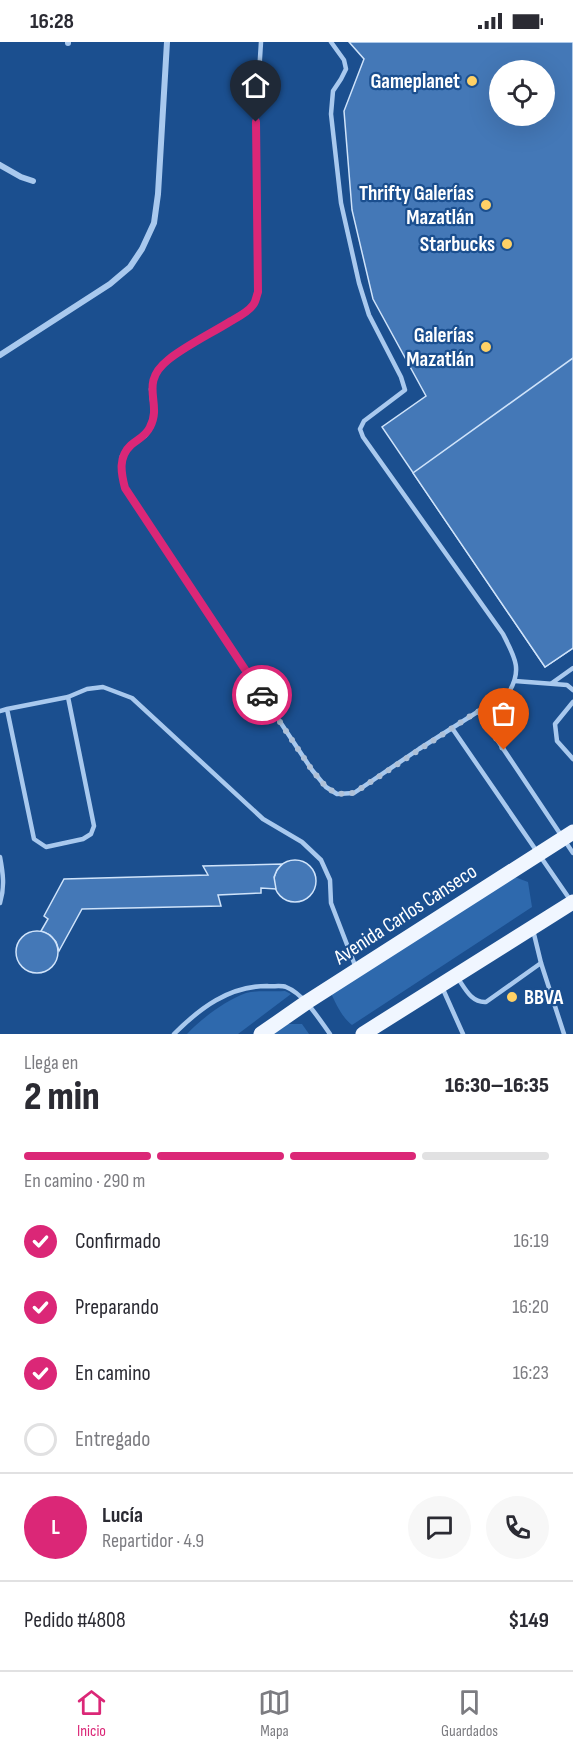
<!DOCTYPE html>
<html lang="es">
<meta charset="utf-8">
<style>
body{margin:0;font-family:"Sofia Sans Condensed",sans-serif;background:#f7f7f7;color:#2b2b33;height:100vh;display:flex;flex-direction:column;font-size:22px;white-space:nowrap}
*{box-sizing:border-box;margin:0}
p{font-size:20px;color:#7c7c81}
.icon{flex:none;width:33px;height:33px;fill:none;stroke:currentColor;stroke-width:2;stroke-linecap:round;stroke-linejoin:round}
.map{position:relative;height:992px;overflow:hidden}
.details{display:flex;flex-direction:column;background:#fff;flex:1}
.details>*{flex:none}
.fabs{position:absolute;left:489px;top:18px;display:grid;gap:12px}
.fabs a{display:grid;place-items:center;width:66px;height:66px;border-radius:50%;background:#fff;box-shadow:0 6px 24px #0002;font-size:30px}
.pin{position:absolute;display:grid;place-items:center;width:51px;height:51px;color:#fff;margin:-62px -26px;border-radius:50% 50% 50% 0;rotate:-45deg;box-shadow:0 0 6px #0007}
.pin .icon{rotate:45deg}
.courier{position:absolute;display:grid;place-items:center;width:60px;height:60px;margin:-30px;border:4px solid #db2777;border-radius:50%;background:#fff;color:#222;box-shadow:0 2px 8px #0007}
.head em{font-style:normal;font-weight:800}
.head div{display:flex;flex-direction:column-reverse}
.head{display:flex;align-items:center;justify-content:space-between;height:102px;padding:0 24px}
h1{font-size:39px;font-weight:800;line-height:45px}
.bar{display:grid;grid-template-columns:repeat(4,1fr);gap:9px 6px;align-content:center;height:72px;padding:0 24px}
.bar i{height:8px;border-radius:4px;background:#e1e1e2}
.bar .on{background:#db2777}
.bar p{grid-column:span 4}
.line{display:flex;align-items:center;gap:15px;padding:0 24px;border-top:2px solid #e1e1e2}
.line div{flex:1}
.round{display:grid;place-items:center;flex:none;width:63px;height:63px;border-radius:32px;background:#f7f7f7}
ol{padding:0 24px;list-style:none}
li{display:flex;align-items:center;gap:18px;height:66px}
li p{margin-inline-start:auto}
li .icon{padding:6px;border-radius:50%;background:#db2777;color:#fff;stroke-width:4}
li:last-child{color:#7c7c81}
li i{width:33px;height:33px;border:3px solid #e1e1e2;border-radius:50%}
.status{display:flex;justify-content:space-between;align-items:center;height:42px;padding:0 30px;background:#fff;direction:ltr}
.status svg{height:16px;fill:currentColor}
.tab-bar{display:flex;justify-content:space-around;align-items:center;height:84px;border-top:2px solid #e1e1e2;background:#fff;font-size:16px;color:#7c7c81}
.tab-bar a{display:grid;justify-items:center;gap:3px}
.tab-bar .on{color:#db2777}
.map>svg:first-child{display:block}
</style>
<div class="status"><b>16:28</b><svg viewBox="0 0 49 12"><path d="M0 12V9h3v3zM5 12V6h3v6zM10 12V3h3v9zM15 12V0h3v12zM26 1h20v11H26zM47 4h2v5h-2z"/></svg></div>
<div class="map">
<svg width="573" height="992" viewBox="0 0 573 992">
<rect width="100%" height="100%" fill="#1b4f8f"/>
<g fill="#2e69ad">
<path d="M512,834L528,840L532,865L352,983C341,974 336,962 330,949Z"/>
<path d="M285,949L291,952L238,992H187C201,977 226,958 246,951C257,948 273,950 285,949Z"/>
<path d="M285,982H302L309,992H271Z"/>
</g>
<g fill="#4478b7" stroke="#cfe3fa" stroke-width="1.5" fill-rule="evenodd">
<path d="M349,0H573V606L545,625L382,385L426,354L373,257L352,168L344,69L364,17ZM500,28H544V74H500Z"/>
<path d="M573,316V606L545,625L413,431Z"/>
<circle cx="295" cy="839" r="21"/>
<path d="M282,822L277,828L274,835L276,847L261,846V851L218,853L221,864L82,867L59,909L56,900L50,893L41,889L48,877L44,874L64,837L208,833L203,824Z"/>
<circle cx="37" cy="910" r="21"/>
</g>
<g fill="none" stroke-linecap="round" stroke-linejoin="round">
<g stroke="#a9c9ee" stroke-width="4.5">
<path d="M261,0L256,79L258,250L252,265L168,318L155,332L151,347L153,368L152,383L145,394L130,404L122,414L121,430L125,446L312,728L326,745L337,752L354,751L419,707L509,650C523,627 514,614 503,592L363,395L360,387L364,379L405,348L401,335L369,273L359,241L341,161L331,72L333,49L341,37L346,27L344,18L331,0"/>
<path d="M515,639L567,643L573,648"/>
<path d="M552,641L573,626"/>
<path d="M68,655L87,647L103,645L132,656L263,777L302,800L321,818L330,838L331,861L356,926"/>
<path d="M573,660L555,682L557,699L573,717"/>
<path d="M0,669L7,667L68,655L94,784L91,792L83,797L46,805L34,797L7,667"/>
<path d="M478,669L573,811"/>
<path d="M452,686L571,859"/>
<path d="M0,815C3,831 5,845 0,861"/>
<path d="M533,888L541,921"/>
<path d="M457,935C465,946 471,961 486,960L541,921L564,992"/>
<path d="M442,945L463,992"/>
<path d="M174,992C200,966 229,944 267,944C272,945 281,943 286,945C304,952 319,977 330,992"/>
</g>
<g stroke="#a9c9ee" stroke-width="6">
<path d="M68,1V0"/>
<path d="M0,123L21,135L33,139"/>
<path d="M0,313L110,242L130,225L142,207L154,181L158,152L167,0"/>
</g>
<g stroke="#f0f6ff" stroke-width="15">
<path d="M261,992L307,960L573,790"/>
<path d="M363,992L573,860"/>
</g>
</g>
<g fill="none" stroke-linecap="round" stroke-linejoin="round">
<path stroke="#afc1d8" stroke-width="6" stroke-dasharray="0 10.8" d="M262,653L312,728L326,745L337,752L354,751L478,669L504,708"/>
<path stroke="#db2777" stroke-width="8" d="M256,80L258,250C256,255 256,260 253,263C248,270 238,275 231,279C212,291 185,304 168,318C138,342 163,361 150,385C146,394 138,397 131,403C118,415 121,431 125,446L262,653"/>
</g>
<g fill="#ffd166" stroke="#1b4f8f" stroke-width="2">
<circle cx="472" cy="39" r="6"/>
<circle cx="486" cy="163" r="6"/>
<circle cx="507" cy="202" r="6"/>
<circle cx="486" cy="305" r="6"/>
<circle cx="512" cy="955" r="6"/>
</g>
<g text-anchor="middle" stroke-width="4.5" stroke-linejoin="round" paint-order="stroke">
<g font-size="21" font-weight="bold" fill="#fff" stroke="#1b4f8f" text-anchor="end">
<text x="460" y="46">Gameplanet</text>
<text x="474" y="158">Thrifty Galerías<tspan x="474" dy="24">Mazatlán</tspan></text>
<text x="495" y="209">Starbucks</text>
<text x="474" y="300">Galerías<tspan x="474" dy="24">Mazatlán</tspan></text>
<text x="524" y="962" text-anchor="start">BBVA</text>
</g>
<g font-size="21" fill="#fff" stroke="#1b4f8f">
<text transform="translate(405 872) rotate(-33)" y="7">Avenida Carlos Canseco</text>
</g>
</g>
</svg>
<div class="fabs">
<a><svg class="icon" aria-label="locate" viewBox="0 0 24 24"><circle cx="12" cy="12" r="6"/><path d="M12 2v4M12 18v4M2 12h4M18 12h4"/></svg></a>
</div>
<div class="pin" style="left:504px;top:708px;background:#ea580c"><svg class="icon" aria-label="bag" viewBox="0 0 24 24"><path d="M5 8h14l-1 12H6zM9 8a3 3 0 0 1 6 0"/></svg></div>
<div class="pin" style="left:256px;top:80px;background:#1f2937"><svg class="icon" aria-label="home" viewBox="0 0 24 24"><path d="M3 11l9-7 9 7M6 9v11h12V9"/></svg></div>
<div class="courier" style="left:262px;top:653px"><svg class="icon" aria-label="car" viewBox="0 0 24 24"><path d="M5 17H2v-5l4-1 3-4h7l3 4 3 1v5h-3M9 17h6M6 11h13"/><circle cx="7" cy="17" r="2"/><circle cx="17" cy="17" r="2"/></svg></div>
</div>
<section class="details">
<div class="head"><div><h1>2 min</h1><p>Llega en</p></div><em>16:30–16:35</em></div>
<div class="bar"><i class="on"></i><i class="on"></i><i class="on"></i><i></i><p>En camino · 290 m</p></div>
<ol>
<li><svg class="icon" aria-label="check" viewBox="0 0 24 24"><path d="M5 12l5 5 9-10"/></svg>Confirmado<p>16:19</p></li>
<li><svg class="icon" aria-label="check" viewBox="0 0 24 24"><path d="M5 12l5 5 9-10"/></svg>Preparando<p>16:20</p></li>
<li><svg class="icon" aria-label="check" viewBox="0 0 24 24"><path d="M5 12l5 5 9-10"/></svg>En camino<p>16:23</p></li>
<li><i></i>Entregado</li>
</ol>
<div class="line" style="height:108px"><b class="round" style="background:#db2777;color:#fff">L</b><div><b>Lucía</b><p>Repartidor · 4.9</p></div><a class="round"><svg class="icon" aria-label="chat" viewBox="0 0 24 24"><path d="M4 5h16v11H9l-5 4z"/></svg></a><a class="round"><svg class="icon" aria-label="phone" viewBox="0 0 24 24"><path d="M5 4h4l2 5-3 2q2 4 5 5l2-3 5 2v4C11 20 4 13 5 4z"/></svg></a></div>
<div class="line" style="height:78px"><div>Pedido #4808</div><b>$149</b></div>
</section>
<nav class="tab-bar">
<a class="on"><svg class="icon" aria-label="home" viewBox="0 0 24 24"><path d="M3 11l9-7 9 7M6 9v11h12V9"/></svg>Inicio</a>
<a><svg class="icon" aria-label="map" viewBox="0 0 24 24"><path d="M3 6l6-2 6 2 6-2v14l-6 2-6-2-6 2zM9 4v14M15 6v14"/></svg>Mapa</a>
<a><svg class="icon" aria-label="saved" viewBox="0 0 24 24"><path d="M7 4h10v16l-5-4-5 4z"/></svg>Guardados</a>
</nav>
